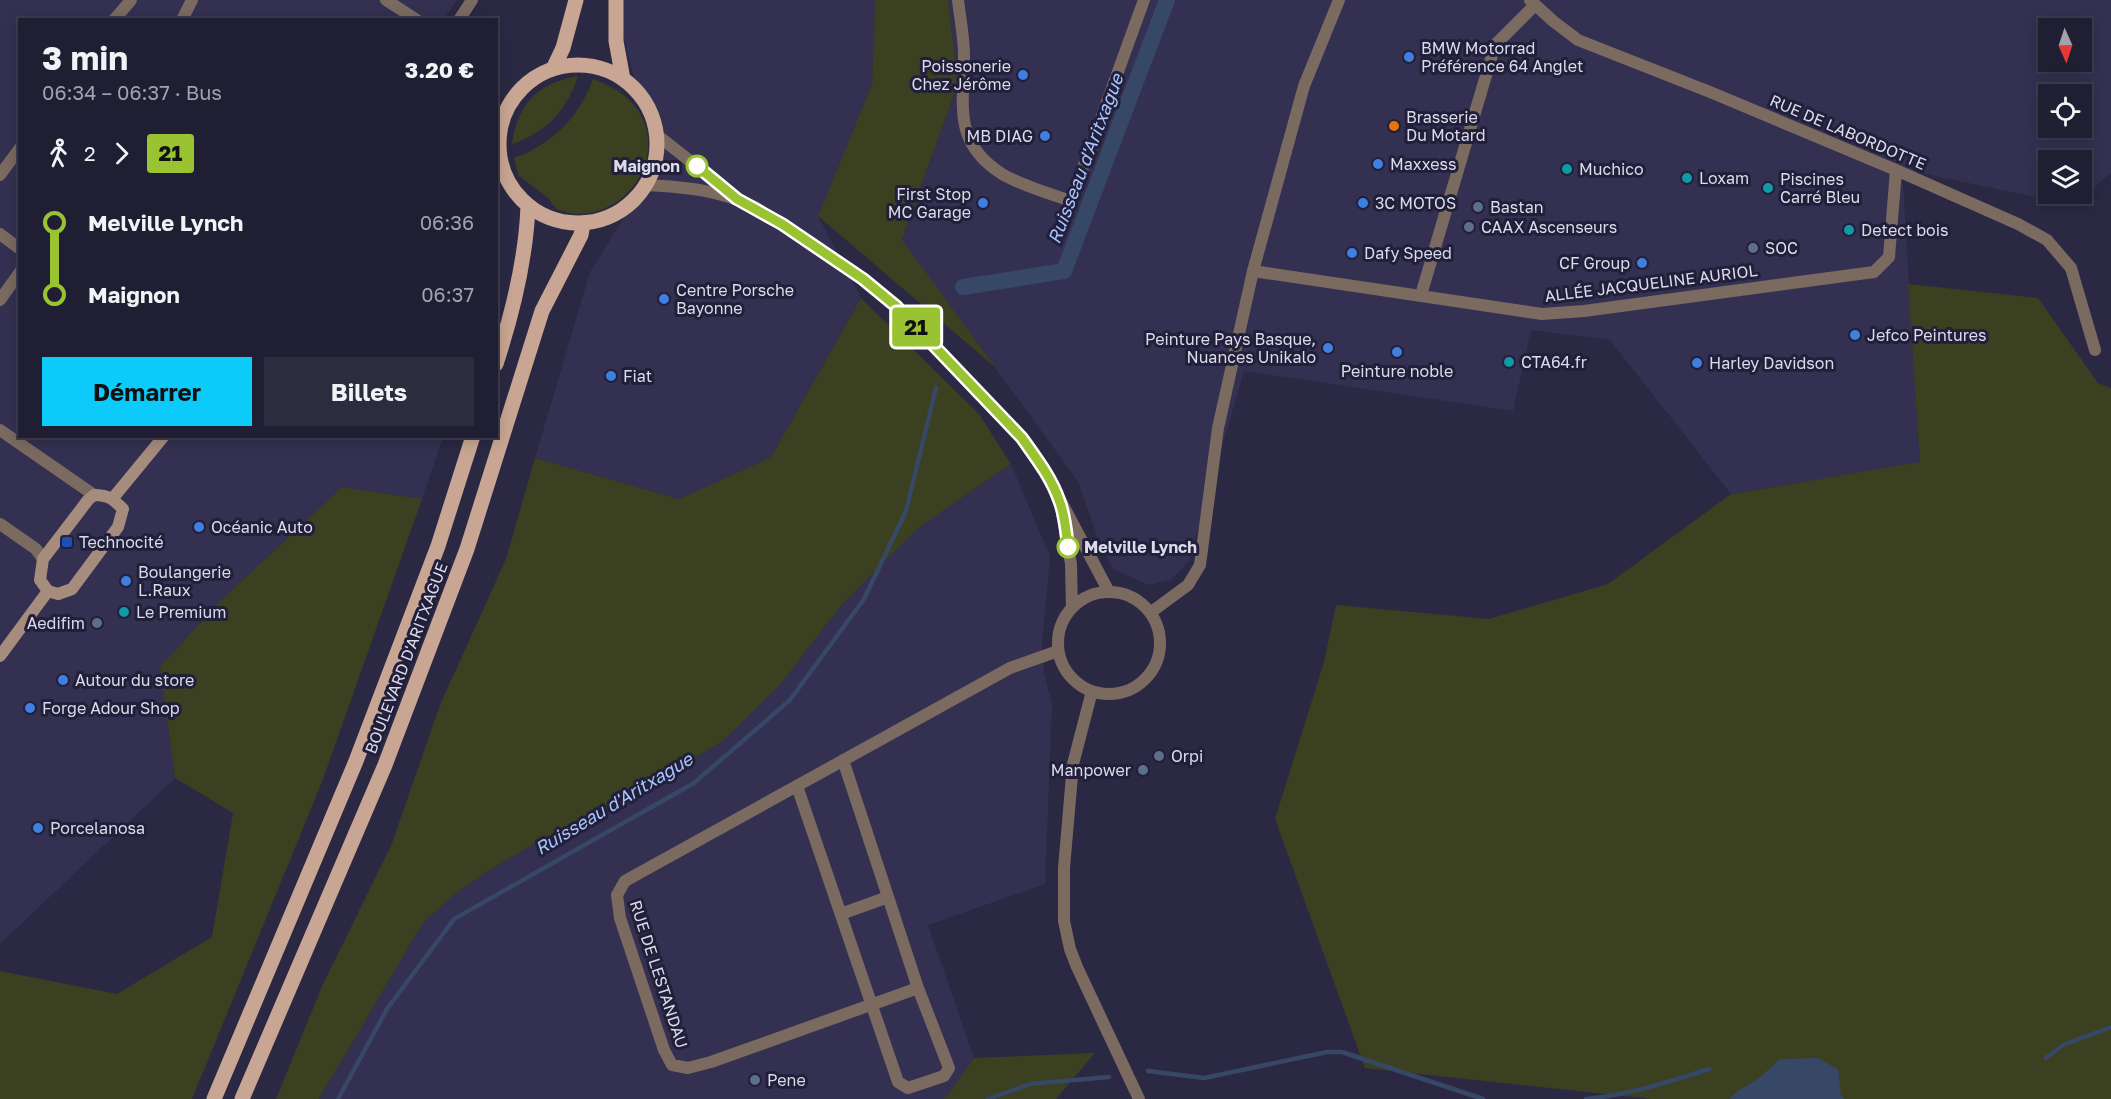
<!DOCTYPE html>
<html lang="fr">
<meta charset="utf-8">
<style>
:root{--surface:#201e32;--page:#2d2b3e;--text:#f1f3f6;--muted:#a2a2ac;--line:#3d3c4d;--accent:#0ccafa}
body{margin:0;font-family:"Golos Text",sans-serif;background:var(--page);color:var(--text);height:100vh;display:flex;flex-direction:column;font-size:22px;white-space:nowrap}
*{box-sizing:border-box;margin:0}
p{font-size:20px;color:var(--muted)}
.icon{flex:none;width:33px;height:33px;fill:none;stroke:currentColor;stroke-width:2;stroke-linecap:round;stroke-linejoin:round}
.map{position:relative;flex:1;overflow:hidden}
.side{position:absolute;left:18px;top:18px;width:480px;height:420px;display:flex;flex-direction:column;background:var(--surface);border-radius:0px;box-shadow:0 3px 15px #0003,0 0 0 2px var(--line)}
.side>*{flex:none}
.badge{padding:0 12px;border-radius:4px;font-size:21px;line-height:39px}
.needle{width:39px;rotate:177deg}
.tools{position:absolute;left:2038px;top:18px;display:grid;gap:12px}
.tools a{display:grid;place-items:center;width:54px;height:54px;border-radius:0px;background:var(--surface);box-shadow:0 3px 15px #0003,0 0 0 2px var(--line);font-size:30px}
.map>.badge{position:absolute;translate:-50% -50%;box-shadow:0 0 0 3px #fff}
.legs{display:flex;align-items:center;gap:9px;height:66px;padding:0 24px;font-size:20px}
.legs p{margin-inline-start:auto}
.overview{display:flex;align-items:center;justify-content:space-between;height:102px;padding:0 24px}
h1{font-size:33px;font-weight:700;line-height:45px}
.button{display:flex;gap:12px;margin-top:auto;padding:12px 24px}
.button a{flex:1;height:69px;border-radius:0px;background:var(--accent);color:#111;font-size:24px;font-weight:700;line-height:69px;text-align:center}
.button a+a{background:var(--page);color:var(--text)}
ul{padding:0 24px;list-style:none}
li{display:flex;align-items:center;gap:21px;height:72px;font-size:22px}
li i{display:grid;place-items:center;width:9px;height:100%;margin:0 8px;background:currentColor}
li i::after{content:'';width:15px;height:15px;margin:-8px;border:4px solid;border-radius:50%;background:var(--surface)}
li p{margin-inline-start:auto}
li:first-child i{background:linear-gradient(#0000 50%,currentColor 0)}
li:last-child i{background:linear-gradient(currentColor 50%,#0000 0)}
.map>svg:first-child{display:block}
</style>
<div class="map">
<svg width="2111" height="1099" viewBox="0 0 2111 1099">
<rect width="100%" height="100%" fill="#2b2843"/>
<path fill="#343051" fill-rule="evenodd" d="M 0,0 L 457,0 L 443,20 L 20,20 L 20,436 L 443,437 L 422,499 L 342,487 L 218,603 L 160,667 L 175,778 L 0,944 Z
M 609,0 L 875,0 L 872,84 L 818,216 L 861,298 L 771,457 L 679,499 L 535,458 L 590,272 L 657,165 L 617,12 Z
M 948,0 L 2111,0 L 2111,173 L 2073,205 L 1902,169 L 1920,462 L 1731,494 L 1610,340 L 1531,330 L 1513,411 L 1244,371 L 1189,561 L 1171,580 L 1149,585 L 1113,569 L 1096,533 L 1078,481 L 902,241 L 958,83 ZM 2049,28 L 2082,28 L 2082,62 L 2049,62 ZM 2049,94 L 2082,94 L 2082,128 L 2049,128 ZM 2049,160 L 2082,160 L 2082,194 L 2049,194 Z
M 1011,464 L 1050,556 L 1042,645 L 1044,673 L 1052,704 L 1045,884 L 928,925 L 974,1058 L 947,1096 L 942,1099 L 319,1099 L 423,923 L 455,894 L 485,873 L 542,839 L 600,816 L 660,777 L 722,742 L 780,685 L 841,606 L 918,528 Z"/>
<path fill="#3a4020" d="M 875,0 L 948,0 L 958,83 L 902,240 L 996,368 L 818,216 L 872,84 Z
M 578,76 C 567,110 547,132 512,144 C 518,103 538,83 578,76 Z
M 593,79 C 606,84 618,89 628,99 C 673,141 637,213 578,214 C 571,214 563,211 556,209 L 548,198 L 518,175 L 514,158 C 553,144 579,117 593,79 Z
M 1908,284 L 2038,298 L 2098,383 L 2111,388 L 2111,1099 L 1652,1099 L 1365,1068 L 1275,819 L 1324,662 L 1336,605 L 1489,619 L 1608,584 L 1731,494 L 1920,462 Z
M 861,298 L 979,414 L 1011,464 L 918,528 L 841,606 L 780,685 L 722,742 L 660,777 L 600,816 L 542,839 L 485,873 L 455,894 L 423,923 L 319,1099 L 276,1099 L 323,984 L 391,846 L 440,705 L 506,559 L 535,458 L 679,499 L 771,457 Z
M 342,487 L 422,499 L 322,782 L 192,1099 L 0,1099 L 0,971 L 117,994 L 212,937 L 233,813 L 175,778 L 160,667 L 218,603 Z
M 1095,1053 L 1056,1099 L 942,1099 L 947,1096 L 974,1058 Z"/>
<path fill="#374766" d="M 1818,1058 L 1838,1069 L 1841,1096 L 1845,1099 L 1729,1099 L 1738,1091 L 1758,1079 L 1780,1059 Z"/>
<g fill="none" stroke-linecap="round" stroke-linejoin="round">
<path stroke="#374766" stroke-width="4.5" d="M 2046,1058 L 2063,1045 L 2111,1027
M 1148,1071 L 1204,1078 L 1327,1052 L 1342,1052 L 1483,1099
M 338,1099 L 387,1009 L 454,919 L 694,783 L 790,700 L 864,599 L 906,511 L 936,388
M 988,1099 L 1030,1084 L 1109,1077
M 1586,1099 C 1628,1095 1669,1082 1709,1069"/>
<path stroke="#374766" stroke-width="16" d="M 963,287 L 1064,271 L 1167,0"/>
<path stroke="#7a6a60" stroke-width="12" d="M 386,0 L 417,20
M 958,0 C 960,18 964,37 964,55 C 964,106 952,142 1002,174 C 1020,185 1051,194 1071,201 L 1144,0
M 1530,0 L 1553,21 L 1578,40 L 1710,92 L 1896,170 L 2018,224 L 2047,240 L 2071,268 L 2095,350
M 114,20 L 131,0
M 182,20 L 192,0
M 459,20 L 472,0
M 0,175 L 20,148
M 0,234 L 20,249
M 1253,271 L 1542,314 L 1584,311 L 1874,272 L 1889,257 L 1896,170
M 1421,295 L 1495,45 L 1535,5
M 0,300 L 20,272
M 0,430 L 94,495
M 0,524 L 36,549 L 43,559
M 797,786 L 898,1082 L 908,1088 L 944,1076 L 949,1068 L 918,988 L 843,760
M 841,914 L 888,897
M 918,988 L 711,1062 L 688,1068 L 672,1065 L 664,1050 L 620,918 L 617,895 L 625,881 L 1010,668 L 1058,651"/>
<path stroke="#7a6a60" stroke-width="12" d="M 657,135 L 732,194
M 646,185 C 686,187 718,190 755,207 L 863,279 L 897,307 L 1022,438 L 1044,469 L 1109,592
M 1062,514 L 1071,564 L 1072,608
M1058 643a51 51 0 1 1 102 0a51 51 0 1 1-102 0Z
M 1150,613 L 1188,585 L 1200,565 L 1218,428 L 1253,271 L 1304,86 L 1339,0
M 1092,691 L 1073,764 L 1064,868 L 1064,921 L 1070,949 L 1077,967 L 1139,1099"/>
<path stroke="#a68c7d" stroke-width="12" d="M 496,127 L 501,123
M 496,169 L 504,172
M 94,495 C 109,495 113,499 123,509 L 118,527 L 72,589 L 58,594 L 48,591 L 40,580 L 43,559 L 88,500 Z
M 113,498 L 164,436
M 0,656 L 48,591"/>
<path stroke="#c8a693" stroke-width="15" d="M 616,0 L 616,41 L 623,79
M499 144a79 79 0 1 1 158 0a79 79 0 1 1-158 0Z
M 553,69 L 563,48 L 576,0
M 496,364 C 513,312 526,260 528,206
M 214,1099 L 356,761 L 438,546 L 473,436
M 242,1099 L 385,765 L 467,549 L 542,311 L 581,235 L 583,224"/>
</g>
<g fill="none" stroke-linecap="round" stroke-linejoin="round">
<g stroke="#fff" stroke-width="14">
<path id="line-1" d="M 697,166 L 737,199 L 782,224 L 863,279 L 897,307 L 1022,438 C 1036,458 1051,477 1059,500 C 1065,514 1066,531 1068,547"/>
</g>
<use href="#line-1" stroke="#9ac331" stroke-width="9"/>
</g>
<g fill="#3f7fe0" stroke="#211f39" stroke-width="2">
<circle cx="1409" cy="57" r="6"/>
<circle cx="1023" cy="75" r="6"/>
<circle cx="1045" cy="136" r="6"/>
<circle cx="1378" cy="164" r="6"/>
<circle cx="983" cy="203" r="6"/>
<circle cx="1363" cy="203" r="6"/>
<circle cx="1352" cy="253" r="6"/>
<circle cx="1642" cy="263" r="6"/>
<circle cx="664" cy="299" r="6"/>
<circle cx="1855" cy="335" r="6"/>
<circle cx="1328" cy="348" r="6"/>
<circle cx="1397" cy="352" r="6"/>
<circle cx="1697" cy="363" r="6"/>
<circle cx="611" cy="376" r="6"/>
<circle cx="199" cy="527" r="6"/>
<circle cx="126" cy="581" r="6"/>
<circle cx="63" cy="680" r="6"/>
<circle cx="30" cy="708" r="6"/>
<circle cx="38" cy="828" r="6"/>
</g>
<circle fill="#e8710a" stroke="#211f39" stroke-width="2" cx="1394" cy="126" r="6"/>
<g fill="#fff" stroke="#9ac331" stroke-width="3">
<circle cx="697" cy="166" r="10"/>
<circle cx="1068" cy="547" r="10"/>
</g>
<g fill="#0f9aa8" stroke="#211f39" stroke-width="2">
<circle cx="1567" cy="169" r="6"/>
<circle cx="1687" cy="178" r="6"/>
<circle cx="1768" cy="188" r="6"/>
<circle cx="1849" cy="230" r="6"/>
<circle cx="1509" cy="362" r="6"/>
<circle cx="124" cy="612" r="6"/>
</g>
<g fill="#5c6f8a" stroke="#211f39" stroke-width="2">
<circle cx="1478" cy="207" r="6"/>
<circle cx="1469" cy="227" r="6"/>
<circle cx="1753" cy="248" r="6"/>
<circle cx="97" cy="623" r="6"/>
<circle cx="1159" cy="756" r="6"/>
<circle cx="1143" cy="770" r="6"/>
<circle cx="755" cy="1080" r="6"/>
</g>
<rect fill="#1a4fb4" stroke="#211f39" stroke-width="2" x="61" y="536" width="12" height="12" rx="3"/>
<g text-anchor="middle" stroke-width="6" stroke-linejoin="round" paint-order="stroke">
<g font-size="16" fill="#dbdbec" stroke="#211f39" text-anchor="start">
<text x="1421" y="54">BMW Motorrad<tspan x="1421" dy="18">Préférence 64 Anglet</tspan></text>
<text x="1011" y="72" text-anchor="end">Poissonerie<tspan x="1011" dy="18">Chez Jérôme</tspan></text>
<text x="1406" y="123">Brasserie<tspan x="1406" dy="18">Du Motard</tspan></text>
<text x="1033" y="142" text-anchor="end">MB DIAG</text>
<text x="1390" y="170">Maxxess</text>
<text x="1579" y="175">Muchico</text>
<text x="1699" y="184">Loxam</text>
<text x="1780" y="185">Piscines<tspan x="1780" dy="18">Carré Bleu</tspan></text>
<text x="971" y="200" text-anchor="end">First Stop<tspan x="971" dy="18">MC Garage</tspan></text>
<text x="1375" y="209">3C MOTOS</text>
<text x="1490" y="213">Bastan</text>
<text x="1481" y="233">CAAX Ascenseurs</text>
<text x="1861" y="236">Detect bois</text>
<text x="1765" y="254">SOC</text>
<text x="1364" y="259">Dafy Speed</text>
<text x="1630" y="269" text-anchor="end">CF Group</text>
<text x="676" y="296">Centre Porsche<tspan x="676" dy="18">Bayonne</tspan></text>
<text x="1867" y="341">Jefco Peintures</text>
<text x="1316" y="345" text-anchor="end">Peinture Pays Basque,<tspan x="1316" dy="18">Nuances Unikalo</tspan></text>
<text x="1521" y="368">CTA64.fr</text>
<text x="1709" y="369">Harley Davidson</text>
<text x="1397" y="377" text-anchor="middle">Peinture noble</text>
<text x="623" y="382">Fiat</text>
<text x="211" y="533">Océanic Auto</text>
<text x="79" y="548">Technocité</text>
<text x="138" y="578">Boulangerie<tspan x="138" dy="18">L.Raux</tspan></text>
<text x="136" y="618">Le Premium</text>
<text x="85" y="629" text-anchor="end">Aedifim</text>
<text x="75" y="686">Autour du store</text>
<text x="42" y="714">Forge Adour Shop</text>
<text x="1171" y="762">Orpi</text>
<text x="1131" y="776" text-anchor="end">Manpower</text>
<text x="50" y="834">Porcelanosa</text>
<text x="767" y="1086">Pene</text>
</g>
<g font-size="16" fill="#dbdbec" stroke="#211f39">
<text transform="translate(1848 132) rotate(23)" y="6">RUE DE LABORDOTTE</text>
<text transform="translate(1651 283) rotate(-7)" y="6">ALLÉE JACQUELINE AURIOL</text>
<text transform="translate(406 658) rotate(-69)" y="6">BOULEVARD D'ARITXAGUE</text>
<text transform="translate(659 974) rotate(72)" y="6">RUE DE LESTANDAU</text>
</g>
<g font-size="16" font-weight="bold" fill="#dbdbec" stroke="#211f39" text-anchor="end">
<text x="680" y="172">Maignon</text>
<text x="1084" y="553" text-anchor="start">Melville Lynch</text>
</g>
<g font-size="18" font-style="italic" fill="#a8c5ff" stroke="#211f39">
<text transform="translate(1086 159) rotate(-69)" y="6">Ruisseau d'Aritxague</text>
<text transform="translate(614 804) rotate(-31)" y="6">Ruisseau d'Aritxague</text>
</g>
</g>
</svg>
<div class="tools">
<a><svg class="needle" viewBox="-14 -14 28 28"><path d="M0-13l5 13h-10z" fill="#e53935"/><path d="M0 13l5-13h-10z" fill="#a2a2ac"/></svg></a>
<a><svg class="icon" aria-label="locate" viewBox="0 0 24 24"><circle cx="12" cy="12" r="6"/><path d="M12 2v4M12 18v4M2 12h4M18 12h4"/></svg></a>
<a><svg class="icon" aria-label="layers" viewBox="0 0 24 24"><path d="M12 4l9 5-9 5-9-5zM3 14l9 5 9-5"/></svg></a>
</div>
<b class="badge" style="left:916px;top:327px;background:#9ac331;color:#111">21</b>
<section class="side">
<div class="overview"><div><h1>3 min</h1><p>06:34 – 06:37 · Bus</p></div><b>3.20 €</b></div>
<div class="legs"><svg class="icon" aria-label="walk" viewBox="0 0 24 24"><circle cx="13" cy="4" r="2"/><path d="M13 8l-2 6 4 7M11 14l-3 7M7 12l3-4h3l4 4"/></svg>2<svg class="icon" aria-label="forward" viewBox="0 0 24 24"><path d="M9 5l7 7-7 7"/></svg><b class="badge" style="background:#9ac331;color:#111">21</b></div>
<ul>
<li><i style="color:#9ac331"></i><b>Melville Lynch</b><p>06:36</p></li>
<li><i style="color:#9ac331"></i><b>Maignon</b><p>06:37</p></li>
</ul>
<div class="button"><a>Démarrer</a><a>Billets</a></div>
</section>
</div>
